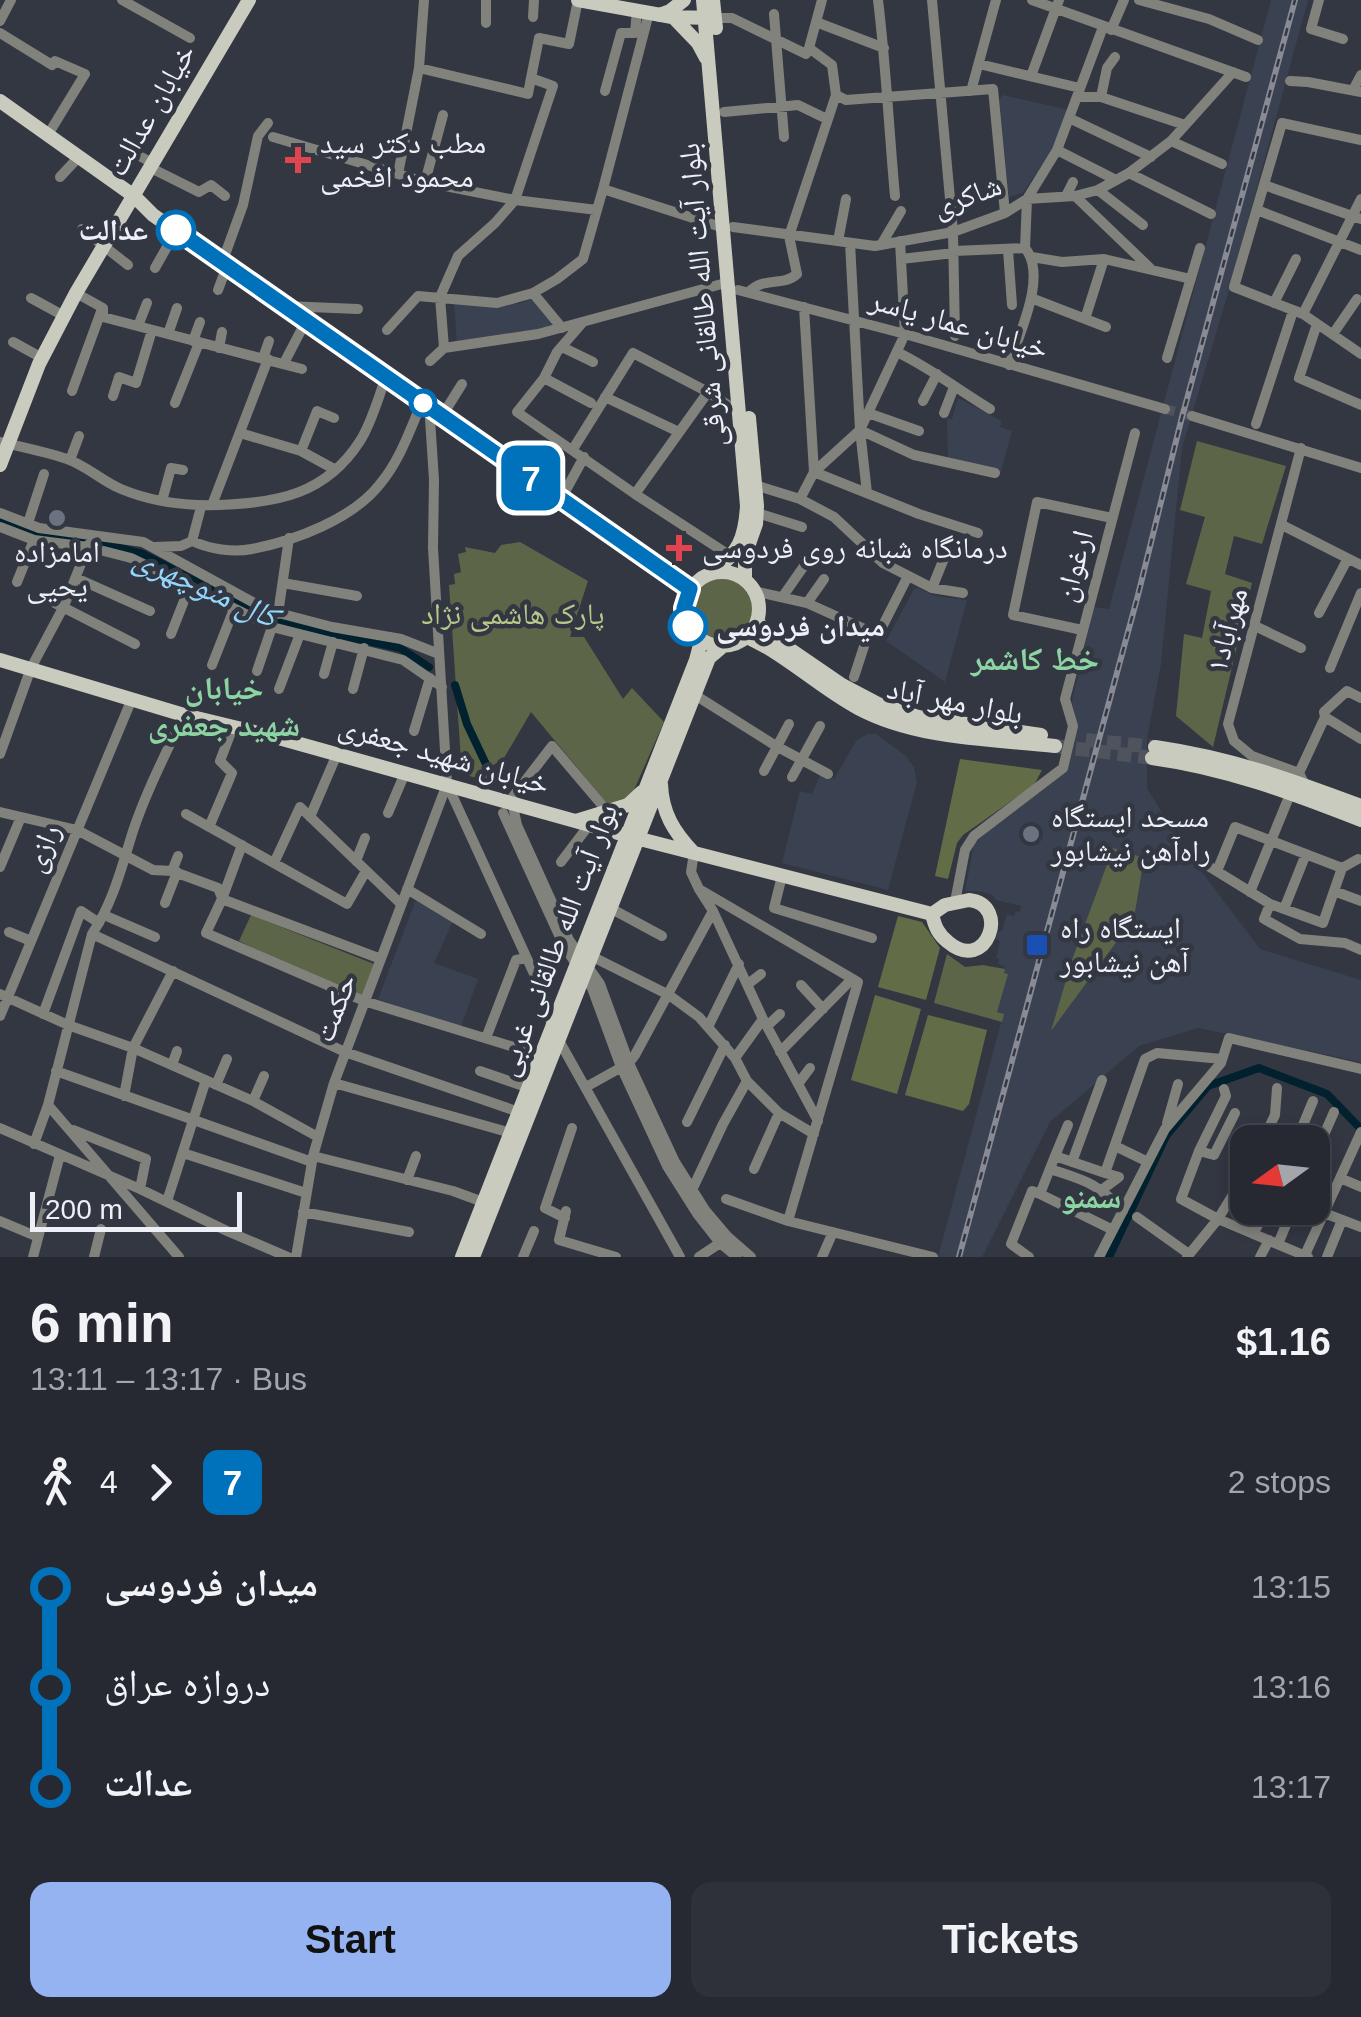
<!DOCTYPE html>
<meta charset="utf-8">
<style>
:root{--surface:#262932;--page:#2e313a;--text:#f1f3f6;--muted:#a4a6ac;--line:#42454d;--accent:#95b2f1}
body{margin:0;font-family:Helvetica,"Noto Naskh Arabic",sans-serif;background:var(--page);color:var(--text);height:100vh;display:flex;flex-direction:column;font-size:38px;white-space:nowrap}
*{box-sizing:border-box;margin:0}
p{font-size:32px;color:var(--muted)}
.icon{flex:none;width:55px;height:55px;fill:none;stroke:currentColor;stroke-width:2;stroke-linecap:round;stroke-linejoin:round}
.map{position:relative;height:1257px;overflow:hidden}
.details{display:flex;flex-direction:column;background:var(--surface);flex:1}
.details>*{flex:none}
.badge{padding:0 20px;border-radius:15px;font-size:35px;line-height:65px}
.needle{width:65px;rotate:255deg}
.tools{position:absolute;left:1230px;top:1125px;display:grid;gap:20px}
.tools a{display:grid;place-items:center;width:100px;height:100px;border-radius:20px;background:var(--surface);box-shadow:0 5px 15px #0003,0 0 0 2px var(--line);font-size:50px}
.scale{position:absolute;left:30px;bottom:25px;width:212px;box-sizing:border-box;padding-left:10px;border:5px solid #edf0f6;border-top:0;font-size:28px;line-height:35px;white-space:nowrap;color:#edf0f6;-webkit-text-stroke:8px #333742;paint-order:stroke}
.map>.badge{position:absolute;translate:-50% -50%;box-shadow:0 0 0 5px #fff}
.legs{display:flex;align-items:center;gap:15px;height:110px;padding:0 30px;font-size:32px}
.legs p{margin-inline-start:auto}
.overview{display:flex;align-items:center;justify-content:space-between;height:170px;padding:0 30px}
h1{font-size:55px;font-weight:700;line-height:75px}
.cta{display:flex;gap:20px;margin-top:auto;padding:20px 30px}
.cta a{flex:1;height:115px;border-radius:20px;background:var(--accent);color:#111;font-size:40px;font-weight:700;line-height:115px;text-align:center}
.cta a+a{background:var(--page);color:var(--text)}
ul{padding:0 30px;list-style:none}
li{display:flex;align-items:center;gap:35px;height:100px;font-size:38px}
li i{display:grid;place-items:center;width:15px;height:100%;margin:0 12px;background:currentColor}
li i::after{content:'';width:25px;height:25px;margin:-12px;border:8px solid;border-radius:50%;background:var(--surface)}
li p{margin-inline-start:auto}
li:first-child i{background:linear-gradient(#0000 50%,currentColor 0)}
li:last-child i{background:linear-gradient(currentColor 50%,#0000 0)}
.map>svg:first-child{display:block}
</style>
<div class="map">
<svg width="1361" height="1257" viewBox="0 0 1361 1257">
<rect width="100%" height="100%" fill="#333742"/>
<path fill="#3a4150" d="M 1271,0 L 1308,0 L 1229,290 L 1182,448 L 1161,664 L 1147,739 L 1147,788 L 1186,851 L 1260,949 L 1361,980 L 1361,1062 L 1198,1028 L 1139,1046 L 1050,1122 L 982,1257 L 938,1257 L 1003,1015 L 997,1012 L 1005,966 L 998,964 L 999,959 L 996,958 L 1000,942 L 996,938 L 997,932 L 1002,931 L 1007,914 L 1014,916 L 1016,911 L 1020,912 L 1021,906 L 996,900 L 992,895 L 979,891 L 965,891 L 974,844 L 986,832 L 1054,780 L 1077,726 L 1072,701 L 1094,607 L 1109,609 Z
M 1003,95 L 1065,109 L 1067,113 L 1055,145 L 1023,193 L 1009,197 L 999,99 Z
M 533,298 L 557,327 L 457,345 L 454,301 L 502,306 L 521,303 Z
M 958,398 L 1002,421 L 1000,427 L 1012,431 L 1001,472 L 948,458 L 947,418 L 952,419 Z
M 919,588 L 934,596 L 967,600 L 945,682 L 886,641 L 914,589 Z
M 867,734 L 876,734 L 906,756 L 914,767 L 917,782 L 888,890 L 782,863 L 800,791 L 812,794 L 821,773 L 834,779 L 856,741 Z
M 419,901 L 453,921 L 434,963 L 478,979 L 461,1027 L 378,999 L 415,902 Z"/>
<path fill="#5d6548" d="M 1197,441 L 1286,466 L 1262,544 L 1234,536 L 1225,574 L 1252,583 L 1213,747 L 1176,716 L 1184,634 L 1202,638 L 1211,591 L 1186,584 L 1205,517 L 1180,510 Z
M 520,542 L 588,581 L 570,637 L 584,637 L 623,699 L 632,688 L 664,722 L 630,799 L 610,807 L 531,712 L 504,758 L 492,766 L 499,784 L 462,774 L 449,585 L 455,584 L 454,574 L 461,572 L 458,554 L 466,552 L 465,547 L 495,553 L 501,545 Z
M691 610a31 31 0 1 1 62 0a31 31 0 1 1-62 0Z
M 1113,848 L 1144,858 L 1134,918 L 1051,1031 L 1072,960 Z
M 251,915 L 374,964 L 361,1000 L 239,941 Z
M 947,954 L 965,967 L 983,965 L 1005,969 L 1004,973 L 1008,974 L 997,1012 L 1004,1014 L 1002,1022 L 934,1003 Z"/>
<path fill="#626d48" d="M 960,759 L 1042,770 L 1034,785 L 963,835 L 957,843 L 948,879 L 935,876 Z
M 898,916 L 922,922 L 940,948 L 926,1000 L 878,987 Z
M 875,995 L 921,1009 L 897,1094 L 851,1080 Z
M 928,1015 L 987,1030 L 969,1104 L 963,1111 L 905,1095 Z"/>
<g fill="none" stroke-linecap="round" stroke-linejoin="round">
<path stroke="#02212f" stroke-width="8" d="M 0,521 L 40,536 L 86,541
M 96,542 L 143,554 L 271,620 L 400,648 L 429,667
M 455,685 L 467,724 L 493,779
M 1109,1257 L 1166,1136 L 1208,1086 L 1259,1068 L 1327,1094 L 1360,1128"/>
<path stroke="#4f535d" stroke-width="10" stroke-dasharray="10 5" stroke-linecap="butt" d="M 1165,409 L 1192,416"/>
<path stroke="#4f535d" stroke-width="14" stroke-dasharray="14 7" stroke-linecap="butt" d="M 1086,740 L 1155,747
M 1055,746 L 1152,758"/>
<path stroke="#81827c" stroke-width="10" d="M 122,0 L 190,38
M 878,0 C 886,65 889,131 895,196
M 932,0 L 953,232 L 955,336
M 1032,0 L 1246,77
M 1139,0 L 1209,19 L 1258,40
M 1319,0 L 1311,29 L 1343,39
M 774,14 L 784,137
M 533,17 L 534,0
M 715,18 L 732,18 L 806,54 L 809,48
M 0,21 L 11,0
M 816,22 L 884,48
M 486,23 L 486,0
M 1111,30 L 1124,0
M 0,33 L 52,65 L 55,61 L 85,74 L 49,133
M 809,48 L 832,65 L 836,95 L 846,100 L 993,89 L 1005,213
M 809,48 L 822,0
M 979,64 L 1080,88
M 419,68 L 528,94 L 531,78
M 1031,76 L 1059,0
M 1290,81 L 1308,82 L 1361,92
M 1353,90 L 1361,75
M 605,91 L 621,33 L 635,33 L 637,10
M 971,91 L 996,0
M 1077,97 L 1101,97 L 1185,125
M 1101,97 L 1107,68 L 1115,57
M 724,112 L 798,105 L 827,119
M 1069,118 L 1151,157
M 273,137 L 425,182 L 515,200 L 597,210
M 1361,140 L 1282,123 L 1234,287 L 1303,314 L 1361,354
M 1171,141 L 1222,164
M 1057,150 L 1116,180
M 136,154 L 152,163
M 149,167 L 199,192 L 211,185 L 225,196
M 1129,173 L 1211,214
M 398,174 L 419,68 L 424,0
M 60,177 L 74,162
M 425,182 L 443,115
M 1264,185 L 1361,219
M 603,189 L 724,228
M 1098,190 L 1143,225
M 1066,196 L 1073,182
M 1075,196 L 1150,268
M 1257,210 L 1361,250
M 733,227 L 875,246 L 953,232 L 1005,213 L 1027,199 L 1075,196 L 1098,190 L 1129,173 L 1171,141 L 1233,72
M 82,229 L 128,265
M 838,241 L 846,199
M 850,243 L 860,430 L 867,493
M 881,245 L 901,211
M 1008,250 L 1012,305
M 954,251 L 1025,248
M 1032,257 L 1062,262 L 1104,259 L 1191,279
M 901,259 L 954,253
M 222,263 L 243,205 L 258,136 L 268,123
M 155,268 L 176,231
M 218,290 L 227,266
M 738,290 L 905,334 L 1165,409
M 749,292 C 764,276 783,287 797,274 L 789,236 L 836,95
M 76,293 L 103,308 L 103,317 L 302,369
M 533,293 L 562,328
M 31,298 L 64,316
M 1031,298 L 1106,327
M 1274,303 L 1296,259
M 285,306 L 358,309
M 804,307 L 814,472 L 919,514 L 978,533
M 1303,314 L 1361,199
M 1085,319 L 1104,259
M 583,322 L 557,352 L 544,378 L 517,412 L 635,494 L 732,557
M 1317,324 L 1299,378 L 1361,405
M 138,326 L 147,303
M 387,330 L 418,296 L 497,303 L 533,293 L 557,279 L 583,259 L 603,189 L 649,13
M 168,334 L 177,308
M 1333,334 L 1357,299
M 193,341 L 200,322
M 13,342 L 42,358
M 562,347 L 593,362
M 219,348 L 222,332
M 444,348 L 440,297 L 458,256 L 495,223 L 515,200 L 553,86 L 531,78 L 539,38 L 569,44 L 578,0
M 897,352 C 930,368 959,390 990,409
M 263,358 L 269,341
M 1167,358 L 1200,248
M 430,361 L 444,348 L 538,334 L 729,282
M 284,363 L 306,321
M 1009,365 C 1019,334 1048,276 1025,248 L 1027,199 L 1057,150 L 1103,27
M 544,378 L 591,403
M 72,391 L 102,309
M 113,396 L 119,377 L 136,383 L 152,330
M 605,397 L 679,432
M 923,401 L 937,374
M 175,403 L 199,343
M 432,409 L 430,419 L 434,480 L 433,548 L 447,784 L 546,1000 L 552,1028 L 680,1257
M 868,413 L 919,431
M 944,413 L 954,387
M 442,416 L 462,384
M 1192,416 L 1361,468
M 1256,424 L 1293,311
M 860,430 L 914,455 L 995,473
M 240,433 L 301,451 L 334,469
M 0,442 C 22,447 46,452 67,459 C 87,466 102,481 121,489 C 152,502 187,506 219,505 C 278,503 326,494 360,441 C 372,422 378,398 386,377
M 1301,448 L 1228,724 L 1234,741 L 1252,756 L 1299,773 L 1305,785
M 573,449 L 633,353 L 708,392 L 740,413
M 301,451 L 317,411 L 334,418
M 70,460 L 79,436
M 755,485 L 800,499 L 834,517 L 883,563 L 932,588 L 963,593
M 635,494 L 708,392
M 561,499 L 584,457
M 800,499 L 814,472 L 860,430 L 905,334 L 900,241
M 162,501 L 171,468 L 183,470
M 212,505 L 268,359
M 0,513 L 39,528 L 143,542 L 267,610 L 332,627 L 401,639 L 439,654
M 757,513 L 802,527
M 28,523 L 44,474
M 1282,525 L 1361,565
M 0,527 L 34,540 L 88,547 L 131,558 L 272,627 L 403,660 L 442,687
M 192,541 L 201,507
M 154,547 L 181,546 L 192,541 C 210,549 233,553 252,549 C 294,541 353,519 380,484 C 400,460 410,430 422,402
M 76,578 L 150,611
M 17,582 L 34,540
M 283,583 L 357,596
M 932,588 L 945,556
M 754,591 L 807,603 L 869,631 L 880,631 L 908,576
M 783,596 L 804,566
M 45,598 L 135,644
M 807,603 L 824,579
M 1319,613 L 1347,560
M 278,614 L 289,538
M 1255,626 L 1301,648
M 1082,630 L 1013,615 L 1037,502 L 1112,518
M 171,634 L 189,588
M 212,665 L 234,609
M 1330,668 L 1361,593
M 257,671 L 272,627
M 324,674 L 333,642
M 854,677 L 869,631
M 279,689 L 300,634
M 353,689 L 364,648
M 695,695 L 776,746 L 828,774
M 1361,698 L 1347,691 L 1324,712 L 1325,717 L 1361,739
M 414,731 L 430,678
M 0,754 L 31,668 L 64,606 L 89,544
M 764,771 L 789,724
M 1299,773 L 1325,717
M 792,777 L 820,726
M 509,802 L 552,746 L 608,812
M 512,802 L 517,825 L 569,940 L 600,984 L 629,1063 L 675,1162 L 705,1210 L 727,1236 L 751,1257
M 0,812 L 77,830 L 153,870 L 172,871 L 218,888 L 222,898
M 388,813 L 405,773
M 503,813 L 564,946 L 592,988 L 621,1067 L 667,1166 L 698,1215 L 720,1243 L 737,1257
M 186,814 L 347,904 L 366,871
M 310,817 L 337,754
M 209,827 L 232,773 L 220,761 L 233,727
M 242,845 L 222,899 L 206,933 L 364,1001 L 543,1056
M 694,853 L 691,872 L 699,889 L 713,911 L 763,1019 L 818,1121
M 356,861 L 365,838
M 561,862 L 589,825
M 274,863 L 300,807 L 401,904
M 1205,864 L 1270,904 L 1323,923 L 1342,868
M 0,867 L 21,817
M 1342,868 L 1358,859
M 172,871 L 178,856
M 1217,871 L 1235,827 L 1342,868
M 782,876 L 774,908 L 872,938
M 407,889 L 481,934
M 699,889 L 858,982 L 788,1221
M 1334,891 L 1361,901
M 1250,892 L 1291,792
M 222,899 L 381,959
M 955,902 L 965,850 L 974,836 L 1063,768 L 1073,726 L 1065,699 L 1135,433
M 165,903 L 177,872
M 1270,904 L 1264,919 L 1300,939 L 1345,943 L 1361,950
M 610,908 L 662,936
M 1284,909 L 1306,854
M 104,915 L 155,937
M 9,932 L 31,941
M 92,934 L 345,1052 L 519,1112
M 591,956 L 669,995 L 699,1017 L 735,1058 L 747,1081 L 779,1113 L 814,1134
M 748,984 L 761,974
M 801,985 L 823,1009
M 0,994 L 68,1025 L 133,1048 L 253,1101 L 318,1137
M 43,1014 L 81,911 L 99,923
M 0,1016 L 131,701
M 767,1026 L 780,1014
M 708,1027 L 739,964
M 486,1038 L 516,960 L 526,958
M 780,1052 L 852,979
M 735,1058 L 763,1019
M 172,1065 L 177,1051
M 56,1071 L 312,1162
M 480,1071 L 529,1088
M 334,1083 L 511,1133
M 798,1084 L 810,1068
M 216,1085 L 227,1059
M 586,1087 L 629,1063 L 635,1055 L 713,911
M 1224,1089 L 1226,1096 L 1199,1151 L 1181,1199 L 1218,1219 L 1308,1257
M 124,1096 L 133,1048 L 173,971
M 253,1101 L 264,1076
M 48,1105 L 179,1257
M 687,1122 L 725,1045
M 1167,1123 L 1178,1084
M 0,1128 L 140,1189 L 227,1231 L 288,1257
M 73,1130 L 146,1159 L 140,1189
M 1262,1142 L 1275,1115 L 1277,1088
M 1296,1142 L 1313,1101
M 34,1144 L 48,1105 L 92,934 C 113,903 122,866 133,831 C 146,792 166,753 184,715
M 1115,1146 L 1148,1162
M 1199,1151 L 1214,1155 L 1235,1113
M 183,1153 L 306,1193
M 313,1156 L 453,1191 L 483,1202
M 1055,1156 L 1068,1125
M 1072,1162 L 1102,1080
M 1312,1162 L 1334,1112
M 754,1169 L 779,1113
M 1050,1169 C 1086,1181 1096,1182 1123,1211
M 1340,1178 L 1361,1187
M 407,1180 L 416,1156
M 1103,1189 L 1119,1177 L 1105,1173
M 692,1190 L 723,1124 L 747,1081
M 1040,1194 L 1055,1156 L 1105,1173 L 1145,1059 L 1157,1053 L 1222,1059
M 1040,1194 L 1113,1230
M 726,1199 L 788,1221 L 933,1257
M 167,1201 L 206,1080
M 566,1211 L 559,1240 L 616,1257
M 303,1212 L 409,1232
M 1324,1213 L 1361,1227
M 1137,1217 L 1189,1254
M 565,1218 L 545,1208 L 572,1128
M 0,1221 L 38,1237
M 1254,1233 L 1266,1208
M 1278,1244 L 1293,1208
M 33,1257 L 60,1155
M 94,1257 L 101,1229
M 296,1257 L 313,1156 L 334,1083 L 447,784
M 523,1257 L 534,1231
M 699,1257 L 720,1243
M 822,1257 L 833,1232
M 1029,1257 L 1011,1244 L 1032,1191 L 1040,1194
M 1099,1257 L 1165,1129 L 1221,1063 L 1229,1038 L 1361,1069
M 1187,1257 L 1218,1219 L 1248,1170
M 1260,1257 L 1269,1240
M 1304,1257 L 1361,1132
M 1327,1257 L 1342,1220"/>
<path stroke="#cacbbf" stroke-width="14" d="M 578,0 L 672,17 L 711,18
M 703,0 L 747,506 C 745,540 738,552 713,573
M 713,0 L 716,28
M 659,15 L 670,11 L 684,0
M 673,17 L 698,43 L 706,58
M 0,101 L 134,196 L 153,215 L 690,589
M 0,465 L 39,364 L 76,293 L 249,0
M685 609a37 37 0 1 1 74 0a37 37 0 1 1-74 0Z
M 745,580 L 745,555 L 756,524 L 757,506 L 749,418
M 757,621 L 769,635 L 842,685 L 878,704 L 918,717 L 1041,735
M 747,637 C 787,655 819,687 858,708 C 916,739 990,739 1055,746
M 0,660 L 184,715 L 275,737 L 636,838 L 932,914
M 1155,747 C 1231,758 1289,779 1361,806
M 1152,758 C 1226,768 1292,793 1361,820
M 661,784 C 662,813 674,832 693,852
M 576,821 L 628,805 L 642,792
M 969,900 C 1011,904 987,975 948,942 C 938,934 935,927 932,914 L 945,905 Z
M 462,1257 L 696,660 L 701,641
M 473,1257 C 553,1058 629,857 709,658 L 722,647"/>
<g stroke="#888b94" stroke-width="6">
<path id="rail" d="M 959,1257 L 1138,595 L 1181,421 L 1295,0"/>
</g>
<use href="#rail" stroke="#333742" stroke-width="2.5" stroke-dasharray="8" stroke-linecap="butt"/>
</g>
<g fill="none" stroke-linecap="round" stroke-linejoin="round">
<g stroke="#fff" stroke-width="22">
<path id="line-1" d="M 176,230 L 690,589 L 684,608 L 688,626"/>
</g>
<use href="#line-1" stroke="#0072bc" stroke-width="15"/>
</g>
<g fill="#e0444e" stroke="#333742" stroke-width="4">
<path d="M293 145h10v10h10v10h-10v10h-10v-10h-10v-10h10z"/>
<path d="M674 533h10v10h10v10h-10v10h-10v-10h-10v-10h10z"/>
</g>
<g fill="#fff" stroke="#0072bc" stroke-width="5">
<circle cx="176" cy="230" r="18"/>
<circle cx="423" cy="403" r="12"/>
<circle cx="688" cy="626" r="18"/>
</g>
<g fill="#6b7280" stroke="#333742" stroke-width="4">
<circle cx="57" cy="518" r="10"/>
<circle cx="1031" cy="834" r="10"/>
</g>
<rect fill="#1a4fb4" stroke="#333742" stroke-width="4" x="1025" y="933" width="24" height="24" rx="5"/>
<g text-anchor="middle" stroke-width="9" stroke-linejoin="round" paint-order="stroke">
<g font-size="30" fill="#edf0f6" stroke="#333742">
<text transform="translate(151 110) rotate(-60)" y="10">خیابان عدالت</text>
<text transform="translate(967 196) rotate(-20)" y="10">شاکری</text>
<text transform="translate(702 295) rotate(-95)" y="10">بلوار آیت الله طالقانی شرقی</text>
<text transform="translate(959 324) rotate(16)" y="10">خیابان عمار یاسر</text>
<text transform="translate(1074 566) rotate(-75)" y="10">ارغوان</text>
<text transform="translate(1227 630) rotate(-75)" y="10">مهرآباد۱</text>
<text transform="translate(955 701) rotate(11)" y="10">بلوار مهر آباد</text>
<text transform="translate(444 755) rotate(16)" y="10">خیابان شهید جعفری</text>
<text transform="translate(42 848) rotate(-67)" y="10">رازی</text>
<text transform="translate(557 940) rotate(-69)" y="10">بوار آیت الله طالقانی غربی</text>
<text transform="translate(335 1008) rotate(-69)" y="10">حکمت</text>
</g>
<g font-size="30" fill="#edf0f6" stroke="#333742" text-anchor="start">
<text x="320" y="153">مطب دکتر سید<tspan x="320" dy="34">محمود افخمی</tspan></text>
<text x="702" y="558">درمانگاه شبانه روی فردوسی</text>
<text x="57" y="562" text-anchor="middle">امامزاده<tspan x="57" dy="34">یحیی</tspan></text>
<text x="1051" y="827">مسحد ایستگاه<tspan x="1051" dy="34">راه‌آهن نیشابور</tspan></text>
<text x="1060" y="938">ایستگاه راه‌<tspan x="1060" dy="34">آهن نیشابور</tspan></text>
</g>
<g font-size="30" font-weight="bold" fill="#edf0f6" stroke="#333742" text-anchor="end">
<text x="148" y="240">عدالت</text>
<text x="716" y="636" text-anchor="start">میدان فردوسی</text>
</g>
<g font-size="30" fill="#b7c98a" stroke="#333742">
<text x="513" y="624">پارک هاشمی نژاد</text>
</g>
<g font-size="32" font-style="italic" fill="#93d7fd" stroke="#333742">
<text transform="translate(206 587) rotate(24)" y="11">کال منوچهری</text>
</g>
<g font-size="32" font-weight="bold" fill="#8dd4a3" stroke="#333742">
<text x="1035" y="670">خط کاشمر</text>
<text x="224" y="699">خیابان<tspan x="224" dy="37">شهید جعفری</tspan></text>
<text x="1091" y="1208">سمنو</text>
</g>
</g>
</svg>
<div class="tools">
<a><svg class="needle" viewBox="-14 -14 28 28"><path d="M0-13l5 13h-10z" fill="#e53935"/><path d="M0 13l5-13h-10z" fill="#a4a6ac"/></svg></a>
</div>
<div class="scale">200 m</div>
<b class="badge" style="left:531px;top:478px;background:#0072bc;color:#fff">7</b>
</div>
<section class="details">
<div class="overview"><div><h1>6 min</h1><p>13:11 – 13:17 · Bus</p></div><b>$1.16</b></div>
<div class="legs"><svg class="icon" aria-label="walk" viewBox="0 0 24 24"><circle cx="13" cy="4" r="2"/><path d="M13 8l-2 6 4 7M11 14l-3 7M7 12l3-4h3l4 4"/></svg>4<svg class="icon" aria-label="forward" viewBox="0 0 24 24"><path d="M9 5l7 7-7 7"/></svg><b class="badge" style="background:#0072bc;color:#fff">7</b><p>2 stops</p></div>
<ul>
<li><i style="color:#0072bc"></i><b>میدان فردوسی</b><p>13:15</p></li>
<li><i style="color:#0072bc"></i><span>دروازه عراق</span><p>13:16</p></li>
<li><i style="color:#0072bc"></i><b>عدالت</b><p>13:17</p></li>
</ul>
<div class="cta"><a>Start</a><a>Tickets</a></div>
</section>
